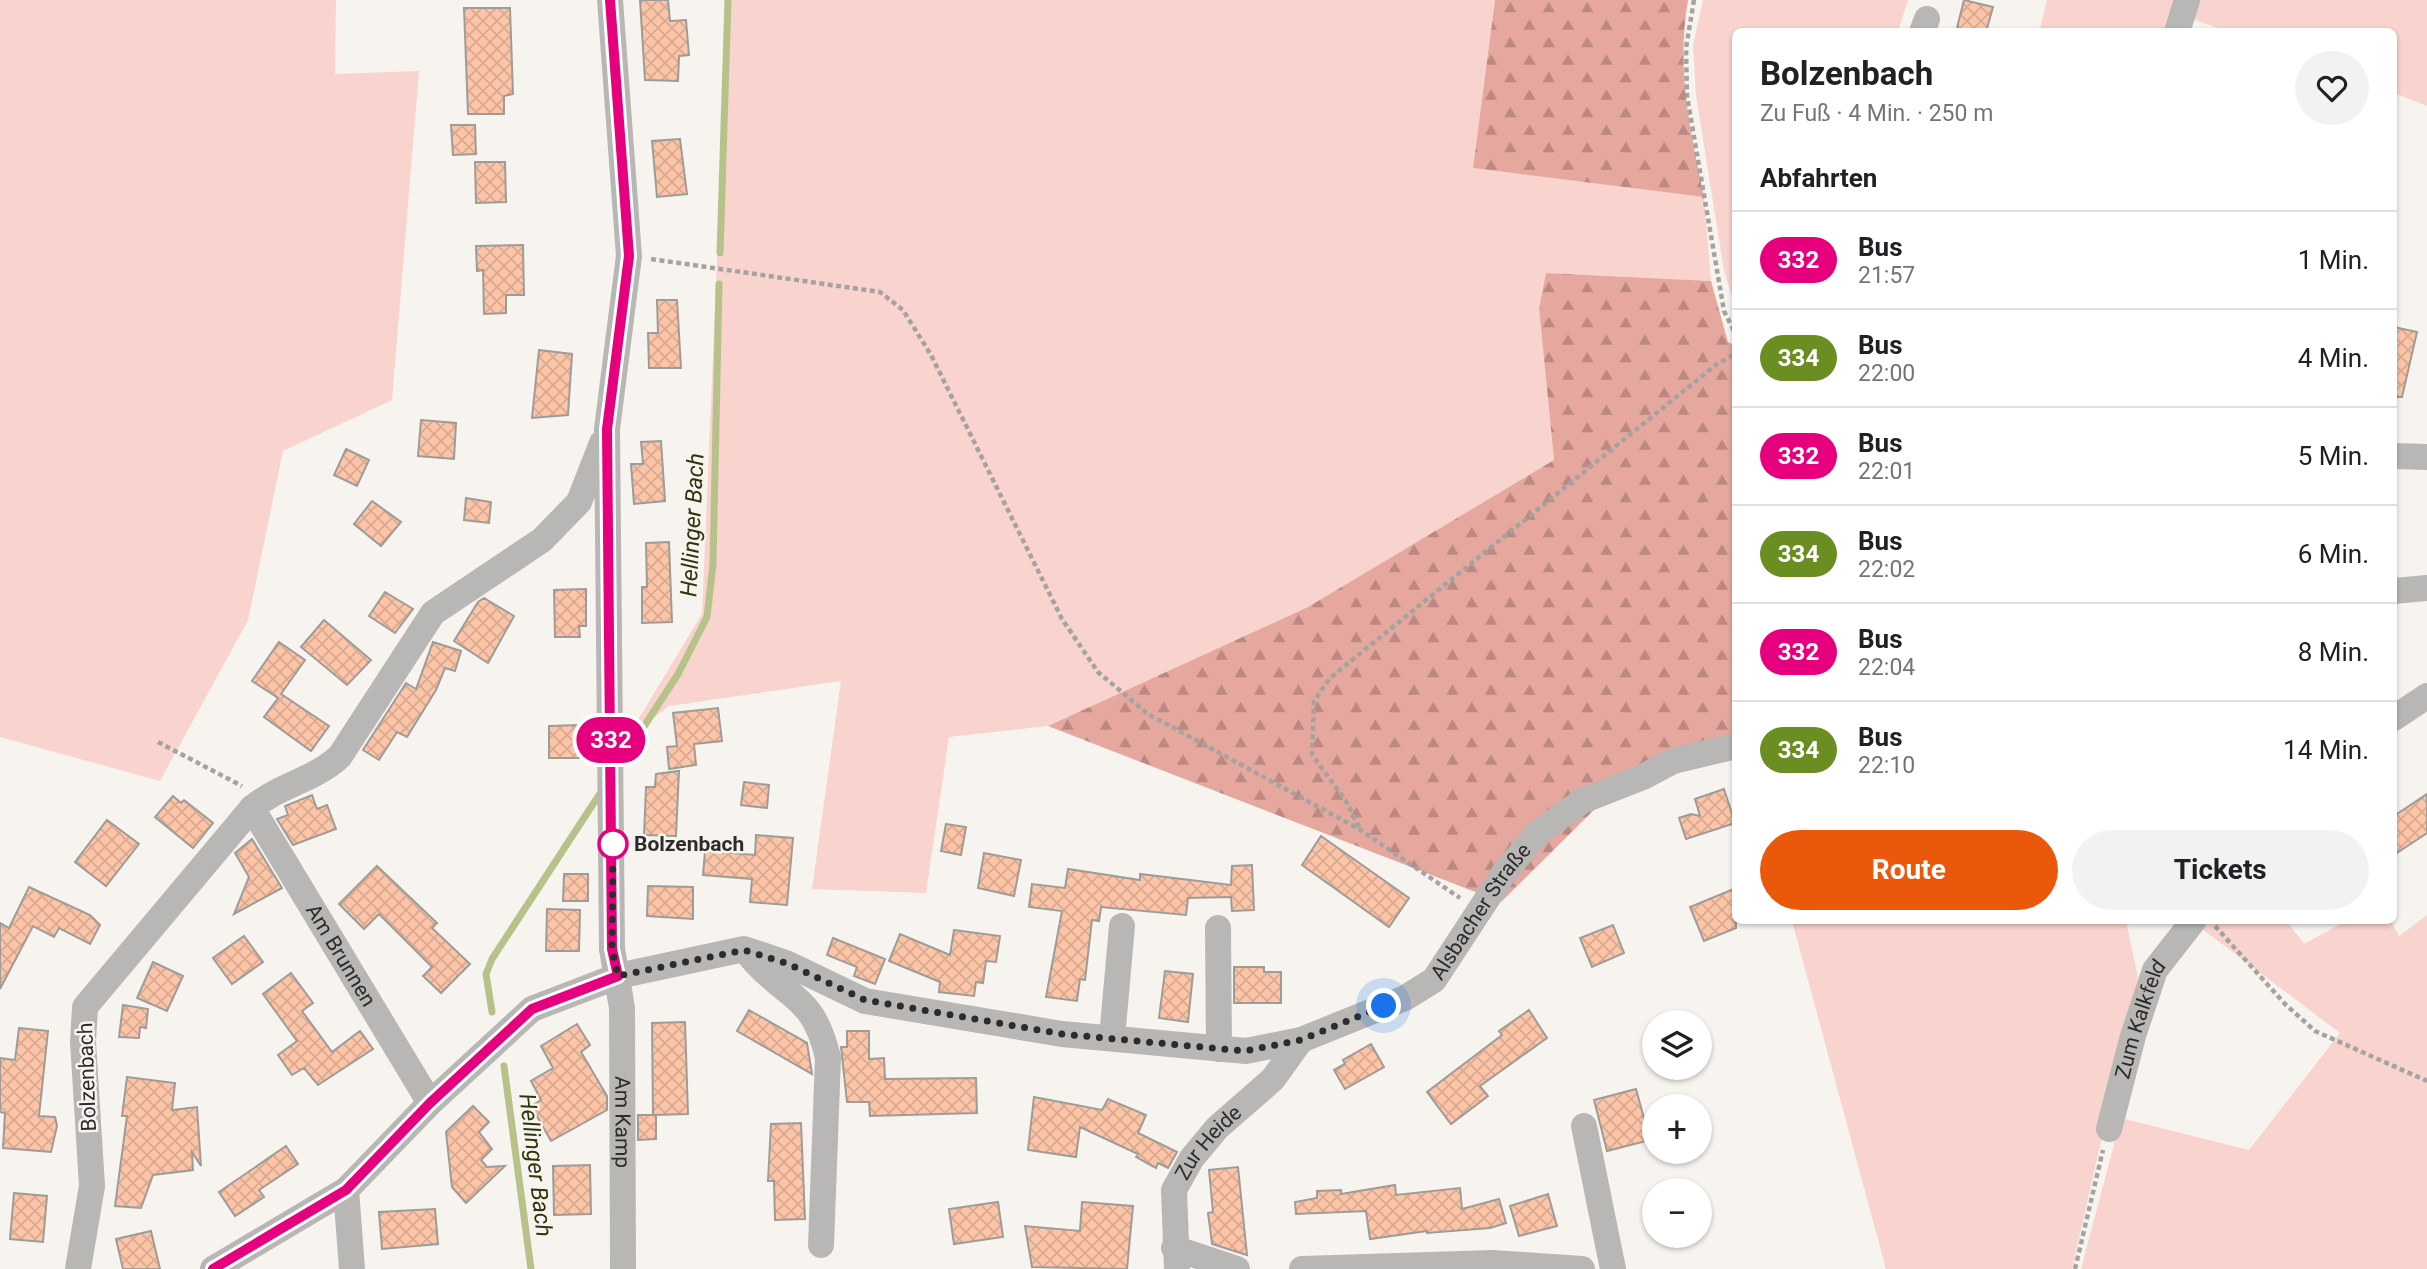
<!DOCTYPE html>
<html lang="de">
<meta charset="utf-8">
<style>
:root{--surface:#fff;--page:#f2f2f2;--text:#202124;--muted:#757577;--line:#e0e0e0;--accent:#ea580c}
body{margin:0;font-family:Roboto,sans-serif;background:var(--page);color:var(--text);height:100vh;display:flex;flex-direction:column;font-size:26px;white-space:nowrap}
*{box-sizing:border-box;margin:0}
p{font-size:23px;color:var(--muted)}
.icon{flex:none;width:38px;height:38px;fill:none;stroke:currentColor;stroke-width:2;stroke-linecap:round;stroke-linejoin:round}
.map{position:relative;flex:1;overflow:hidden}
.sheet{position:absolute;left:1732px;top:28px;width:665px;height:896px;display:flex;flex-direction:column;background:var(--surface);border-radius:10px;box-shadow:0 2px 5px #0004}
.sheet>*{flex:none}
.badge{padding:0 14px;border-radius:23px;font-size:24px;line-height:46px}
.tools{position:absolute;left:1642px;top:1010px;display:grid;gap:14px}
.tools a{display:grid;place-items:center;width:70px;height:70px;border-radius:50%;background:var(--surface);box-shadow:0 2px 5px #0004;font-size:35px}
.you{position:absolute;width:35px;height:35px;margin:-18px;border:5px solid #fff;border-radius:50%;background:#1a73e8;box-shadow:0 0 0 10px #1a73e833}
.map>.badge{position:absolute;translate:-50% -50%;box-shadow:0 0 0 4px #fff}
h2{padding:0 28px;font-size:26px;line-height:63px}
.round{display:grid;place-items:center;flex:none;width:74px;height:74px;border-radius:37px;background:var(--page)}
.summary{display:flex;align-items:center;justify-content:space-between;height:119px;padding:0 28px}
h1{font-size:33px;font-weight:700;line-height:52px}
.primary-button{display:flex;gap:14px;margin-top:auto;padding:14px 28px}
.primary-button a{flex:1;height:80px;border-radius:42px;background:var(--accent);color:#fff;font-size:28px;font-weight:700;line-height:80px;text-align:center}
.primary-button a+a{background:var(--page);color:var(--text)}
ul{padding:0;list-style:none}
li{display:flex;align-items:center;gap:21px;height:98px;padding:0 28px;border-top:2px solid var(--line)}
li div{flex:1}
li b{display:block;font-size:26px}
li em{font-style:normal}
li .badge{min-width:77px;font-weight:700;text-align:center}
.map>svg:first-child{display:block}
</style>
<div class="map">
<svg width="2427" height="1269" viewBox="0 0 2427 1269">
<defs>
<pattern id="forest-firs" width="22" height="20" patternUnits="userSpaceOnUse" patternTransform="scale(1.75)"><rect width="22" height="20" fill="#e6a79f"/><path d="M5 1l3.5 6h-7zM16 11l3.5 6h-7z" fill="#bb8882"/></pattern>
<pattern id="building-cross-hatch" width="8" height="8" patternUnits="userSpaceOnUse" patternTransform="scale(1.75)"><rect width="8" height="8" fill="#fdc5a7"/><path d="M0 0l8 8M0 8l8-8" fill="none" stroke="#d9a990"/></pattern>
</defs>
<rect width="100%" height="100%" fill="#f7f4f0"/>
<path fill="#f9d3ce" d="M 0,0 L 336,0 L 335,74 L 419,71 L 392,400 L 283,451 L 248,620 L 160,781 L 0,737 Z
M 728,0 L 1495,0 L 1473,168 L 1704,197 L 1711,281 L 1546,273 L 1539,308 L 1554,460 L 1308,607 L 1048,726 L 949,737 L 926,893 L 812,889 L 841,681 L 669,706 L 627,738 L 702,614 Z
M 1703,0 L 1908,0 L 1898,31 L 1736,32 L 1736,310 L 1724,271 L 1696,95 L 1693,46 Z
M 2047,0 L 2180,0 L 2171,31 L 2039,32 Z
M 2189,0 L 2427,0 L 2427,106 L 2394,93 L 2394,32 L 2227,31 L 2183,16 Z
M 2427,915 L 2427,1269 L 2081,1269 L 2121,1118 L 2249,1150 L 2340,1033 L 2202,929 L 2209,921 L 2287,921 L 2304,944 L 2346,921 L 2391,921 L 2399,936 Z
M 1792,921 L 2126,921 L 2138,978 L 2072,1269 L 1886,1269 Z"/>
<path fill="url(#forest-firs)" d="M 1495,0 L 1688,0 C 1676,71 1690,128 1704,197 L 1473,168 Z
M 1546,273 L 1711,281 L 1728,342 L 1736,346 L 1736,741 L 1607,797 L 1501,902 L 1048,726 L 1308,607 L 1554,460 L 1539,308 Z"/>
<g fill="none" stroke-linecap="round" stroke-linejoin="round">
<path stroke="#b6c28a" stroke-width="7" d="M 720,253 L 728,0
M 630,748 L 678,674 L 707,617 L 713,564 L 719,284
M 492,1012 L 486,974 L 492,959 L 599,795
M 504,1066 L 531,1269"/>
</g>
<path fill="url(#building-cross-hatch)" stroke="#9f9b99" stroke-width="2" d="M 640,0 L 668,0 L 670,21 L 686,20 L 689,55 L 679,56 L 678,81 L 645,80 Z
M 1964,0 L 1993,7 L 1986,32 L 1956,32 Z
M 464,8 L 510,8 L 513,94 L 504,96 L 504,114 L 468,114 Z
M 451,125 L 475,125 L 476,154 L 453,155 Z
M 680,139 L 687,194 L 657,197 L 652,141 Z
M 475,162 L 505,162 L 506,202 L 476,203 Z
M 523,245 L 524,295 L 506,295 L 506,313 L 484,314 L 483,270 L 477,271 L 476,246 Z
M 657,300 L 677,300 L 681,368 L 649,368 L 648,333 L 658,333 Z
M 2394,327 L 2417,332 L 2402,397 L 2394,397 Z
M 539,350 L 572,354 L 568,415 L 532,418 Z
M 421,420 L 456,423 L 454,459 L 418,456 Z
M 661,441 L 665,501 L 634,504 L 631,464 L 643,464 L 641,442 Z
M 346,449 L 369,460 L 357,486 L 334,475 Z
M 466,498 L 491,502 L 489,523 L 464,520 Z
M 372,501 L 401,522 L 381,546 L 354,524 Z
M 669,542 L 672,622 L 642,623 L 642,587 L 647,587 L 646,543 Z
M 586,589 L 586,626 L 579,626 L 580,637 L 555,637 L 554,590 Z
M 385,592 L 413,609 L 395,633 L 369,616 Z
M 484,598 L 514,616 L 488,663 L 454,641 L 478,602 Z
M 324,620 L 371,660 L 347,685 L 301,647 Z
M 279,642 L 305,660 L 281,694 L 329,726 L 311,751 L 264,717 L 278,698 L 252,681 Z
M 433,642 L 461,651 L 455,671 L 445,668 L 436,690 L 407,737 L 397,732 L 379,760 L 363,750 L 406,683 L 416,689 Z
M 718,708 L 722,741 L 694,744 L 696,765 L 669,769 L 667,747 L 677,746 L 673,713 Z
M 580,725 L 580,758 L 549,758 L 549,726 Z
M 679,771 L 676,836 L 644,835 L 646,787 L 655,787 L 656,774 Z
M 744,782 L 769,785 L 767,808 L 741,805 Z
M 1724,789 L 1735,823 L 1686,839 L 1679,818 L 1691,814 L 1700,816 L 1695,799 Z
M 2427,794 L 2427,833 L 2394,855 L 2394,816 Z
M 312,795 L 317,809 L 327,805 L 336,829 L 293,845 L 277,819 L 288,815 L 285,806 Z
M 173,796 L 181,803 L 184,800 L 213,823 L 193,848 L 155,817 Z
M 107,820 L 139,844 L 106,886 L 75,862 Z
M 946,824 L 966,827 L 961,855 L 941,851 Z
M 756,835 L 793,838 L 787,905 L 750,902 L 752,879 L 703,875 L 705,851 L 755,855 Z
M 1321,836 L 1409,898 L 1389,927 L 1302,865 Z
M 252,839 L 282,888 L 234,914 L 249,877 L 235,853 Z
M 984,853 L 1021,860 L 1014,896 L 978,888 Z
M 1252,865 L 1254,910 L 1232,911 L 1231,897 L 1188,898 L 1186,915 L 1101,907 L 1099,921 L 1092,920 L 1085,980 L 1080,979 L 1077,1001 L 1046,997 L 1062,911 L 1029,907 L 1032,884 L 1065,888 L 1068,869 L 1140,880 L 1140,874 L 1231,885 L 1232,866 Z
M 377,866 L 437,923 L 432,928 L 470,964 L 441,993 L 423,976 L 432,967 L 379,914 L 364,929 L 339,904 Z
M 564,874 L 588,874 L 588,901 L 563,901 Z
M 648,886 L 693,887 L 693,919 L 647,916 Z
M 29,887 L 90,915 L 100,925 L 90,944 L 59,928 L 54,937 L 33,926 L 0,989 L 0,923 L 9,928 Z
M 1736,888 L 1736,928 L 1704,941 L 1690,907 Z
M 547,909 L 580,910 L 579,951 L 546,951 Z
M 1613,925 L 1624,953 L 1592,967 L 1580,938 Z
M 954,930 L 1000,936 L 996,962 L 986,961 L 983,983 L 976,982 L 974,996 L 939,992 L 940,982 L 889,961 L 900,934 L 950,955 Z
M 244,936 L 263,962 L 232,984 L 213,958 Z
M 833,938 L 885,959 L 875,984 L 854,976 L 857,967 L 827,955 Z
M 153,962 L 183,976 L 167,1011 L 137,998 Z
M 1234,967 L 1264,967 L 1264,972 L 1281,972 L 1281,1003 L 1234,1003 Z
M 1165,971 L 1193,974 L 1188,1022 L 1159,1018 Z
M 291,973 L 313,1003 L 302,1011 L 332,1052 L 360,1031 L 373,1049 L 318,1085 L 304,1068 L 292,1075 L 278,1055 L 297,1041 L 263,994 Z
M 123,1005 L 148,1009 L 146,1028 L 140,1027 L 139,1038 L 119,1037 Z
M 749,1010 L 807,1043 L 812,1074 L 737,1031 Z
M 1529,1010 L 1547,1038 L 1480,1086 L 1488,1096 L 1451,1124 L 1427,1092 L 1502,1035 L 1499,1031 Z
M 685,1022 L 688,1114 L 653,1115 L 652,1023 Z
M 577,1024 L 590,1045 L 581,1052 L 607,1096 L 607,1110 L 551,1141 L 531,1106 L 541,1100 L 531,1081 L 553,1068 L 541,1046 Z
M 19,1028 L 48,1031 L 39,1116 L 55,1117 L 57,1126 L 51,1152 L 3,1148 L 5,1113 L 0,1112 L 0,1058 L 15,1060 Z
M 847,1031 L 869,1031 L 869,1059 L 884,1058 L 885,1079 L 976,1078 L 977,1113 L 870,1116 L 869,1102 L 847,1102 L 841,1047 L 847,1047 Z
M 1371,1044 L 1384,1067 L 1345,1089 L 1334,1070 L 1345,1064 L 1343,1060 Z
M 127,1077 L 175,1083 L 172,1110 L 197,1107 L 201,1166 L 192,1152 L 193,1170 L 153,1175 L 141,1208 L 115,1206 L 127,1116 L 122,1116 Z
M 1636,1089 L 1650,1140 L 1607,1151 L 1594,1100 Z
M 1034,1097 L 1102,1110 L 1108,1099 L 1146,1115 L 1138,1133 L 1177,1152 L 1168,1168 L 1158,1163 L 1156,1168 L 1136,1157 L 1138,1154 L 1080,1127 L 1076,1157 L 1028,1150 Z
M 473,1106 L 489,1122 L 479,1132 L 492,1149 L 481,1160 L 487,1167 L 505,1166 L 466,1203 L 452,1187 L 446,1132 Z
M 638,1115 L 656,1115 L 656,1139 L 638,1140 Z
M 801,1123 L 805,1219 L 775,1220 L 774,1181 L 768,1181 L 771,1124 Z
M 286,1146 L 298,1164 L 259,1190 L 264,1197 L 235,1216 L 219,1192 Z
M 590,1165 L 591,1214 L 554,1215 L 553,1166 Z
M 1238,1167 L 1247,1255 L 1212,1244 L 1211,1235 L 1208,1213 L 1213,1212 L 1209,1170 Z
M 1395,1185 L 1396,1195 L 1460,1188 L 1462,1209 L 1499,1199 L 1506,1223 L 1490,1228 L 1427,1233 L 1427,1231 L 1370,1239 L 1366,1211 L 1296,1214 L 1295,1202 L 1317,1198 L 1317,1191 L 1341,1190 L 1341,1194 Z
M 14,1193 L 47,1196 L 43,1242 L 10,1239 Z
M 1548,1194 L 1557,1226 L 1519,1236 L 1510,1206 Z
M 998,1202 L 1003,1237 L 954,1244 L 949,1209 Z
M 1082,1202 L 1133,1206 L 1127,1269 L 1032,1267 L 1025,1226 L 1080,1231 Z
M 435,1209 L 438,1244 L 382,1249 L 379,1212 Z
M 151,1231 L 160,1269 L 123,1269 L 116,1239 Z"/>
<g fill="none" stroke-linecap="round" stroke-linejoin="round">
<path stroke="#a5a3a0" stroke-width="4.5" stroke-dasharray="5 3.5" stroke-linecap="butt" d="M 1694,0 L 1686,48 L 1687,96 L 1724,311 L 1736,335
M 651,259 L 880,292 L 903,310 L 931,355 L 1062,619 L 1098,672 L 1148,714 L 1359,829 L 1460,898
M 158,742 L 242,786
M 1359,827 L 1346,801 L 1312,755 L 1314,701 L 1330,678 L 1717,364 L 1736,353
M 2215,926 L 2285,1004 L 2315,1031 L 2427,1081
M 2075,1269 L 2103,1150"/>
<g stroke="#b8b7b6" stroke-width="26">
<path id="s1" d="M 610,0 L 629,256 L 607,429 L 612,949 L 622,1008 L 623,1269"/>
<path d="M 1922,32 L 1927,19"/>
<path d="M 2177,32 L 2187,0"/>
<path d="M 2394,456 L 2427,457"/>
<path d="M 2394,591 L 2427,588"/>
<path d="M 2394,718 L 2427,696"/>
<path id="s2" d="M 252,808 L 430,1103"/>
<path d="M 1218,928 L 1219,1049"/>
<path d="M 750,956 C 786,1000 813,992 828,1058 L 821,1245"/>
<path d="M 1112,1038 L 1122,926"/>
<path d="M 1584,1126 L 1613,1269"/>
<path id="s3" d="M 2109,1129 L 2133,1036 L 2155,970 L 2194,920"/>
<path d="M 346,1190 L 352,1269"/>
<path d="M 1174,1248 L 1237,1269"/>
<path d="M 78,1269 L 92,1186 L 83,1042 L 85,1007 L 252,808 C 281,784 315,780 340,756 L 433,613 L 542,540 L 579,502 L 602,443"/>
<path id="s4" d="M 213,1269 L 346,1190 L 430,1103 L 532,1009 L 618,976 L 744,949 L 786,963 L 865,1001 L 1062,1034 L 1246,1051 L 1301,1040 L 1405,998 L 1434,980 L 1504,873 L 1538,833 L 1582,801 L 1643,777 L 1673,761 L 1736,746"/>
<path id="s5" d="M 1177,1269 L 1174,1190 L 1192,1158 L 1217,1128 L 1273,1079 L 1301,1040"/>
<path d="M 1302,1269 L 1493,1263 L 1582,1269"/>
</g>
</g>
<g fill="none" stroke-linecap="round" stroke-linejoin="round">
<g stroke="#fff" stroke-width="16">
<path id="line" d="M 213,1269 L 346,1190 L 430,1103 L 532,1009 L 618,976 L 612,949 L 607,429 L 629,256 L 610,0"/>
</g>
<use href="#line" stroke="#e6007e" stroke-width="10"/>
<path stroke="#2d2c2b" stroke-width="7" stroke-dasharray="0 12.6" d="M 613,844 L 612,949 L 618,976 L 744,950 L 786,963 L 865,1000 L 1062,1034 L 1245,1051 L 1301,1040 L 1384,1006"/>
</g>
<circle fill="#fff" stroke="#e6007e" stroke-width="3.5" cx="613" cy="844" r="14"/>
<g text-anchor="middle" stroke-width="5" stroke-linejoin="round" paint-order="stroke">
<g font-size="21" font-weight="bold" fill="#2d2c2b" stroke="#f7f4f0" text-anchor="start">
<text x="634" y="851">Bolzenbach</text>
</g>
<g font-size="21" fill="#2d2c2b" stroke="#f7f4f0">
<text dy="7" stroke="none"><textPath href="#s4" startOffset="1437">Alsbacher Straße</textPath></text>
<text dy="7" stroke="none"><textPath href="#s2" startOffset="172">Am Brunnen</textPath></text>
<text dy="7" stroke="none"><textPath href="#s3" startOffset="114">Zum Kalkfeld</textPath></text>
<text transform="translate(87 1077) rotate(-92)" y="7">Bolzenbach</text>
<text dy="7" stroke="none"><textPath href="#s1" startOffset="1125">Am Kamp</textPath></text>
<text dy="7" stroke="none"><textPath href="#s5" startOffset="138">Zur Heide</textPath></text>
</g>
<g font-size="23" font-style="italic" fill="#2e3509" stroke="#f7f4f0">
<text transform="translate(692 525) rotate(-87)" y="8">Hellinger Bach</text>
<text transform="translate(536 1165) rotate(83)" y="8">Hellinger Bach</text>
</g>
</g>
</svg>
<div class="tools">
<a><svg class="icon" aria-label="layers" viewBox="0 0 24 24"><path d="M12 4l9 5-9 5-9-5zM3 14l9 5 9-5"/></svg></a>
<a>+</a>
<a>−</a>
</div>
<div class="you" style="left:1384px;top:1006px"></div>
<b class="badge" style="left:611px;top:740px;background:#e6007e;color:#fff">332</b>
<section class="sheet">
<div class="summary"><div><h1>Bolzenbach</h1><p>Zu Fuß · 4 Min. · 250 m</p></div><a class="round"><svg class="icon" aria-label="heart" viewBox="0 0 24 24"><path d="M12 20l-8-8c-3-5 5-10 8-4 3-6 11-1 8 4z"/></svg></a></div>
<h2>Abfahrten</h2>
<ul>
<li><span class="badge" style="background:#e6007e;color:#fff">332</span><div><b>Bus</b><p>21:57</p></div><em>1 Min.</em></li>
<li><span class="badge" style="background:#6b8e23;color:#fff">334</span><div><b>Bus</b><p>22:00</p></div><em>4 Min.</em></li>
<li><span class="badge" style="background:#e6007e;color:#fff">332</span><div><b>Bus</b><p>22:01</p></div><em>5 Min.</em></li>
<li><span class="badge" style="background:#6b8e23;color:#fff">334</span><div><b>Bus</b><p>22:02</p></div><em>6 Min.</em></li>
<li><span class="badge" style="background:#e6007e;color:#fff">332</span><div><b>Bus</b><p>22:04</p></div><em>8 Min.</em></li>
<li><span class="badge" style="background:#6b8e23;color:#fff">334</span><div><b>Bus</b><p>22:10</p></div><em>14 Min.</em></li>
</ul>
<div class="primary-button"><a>Route</a><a>Tickets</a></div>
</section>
</div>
